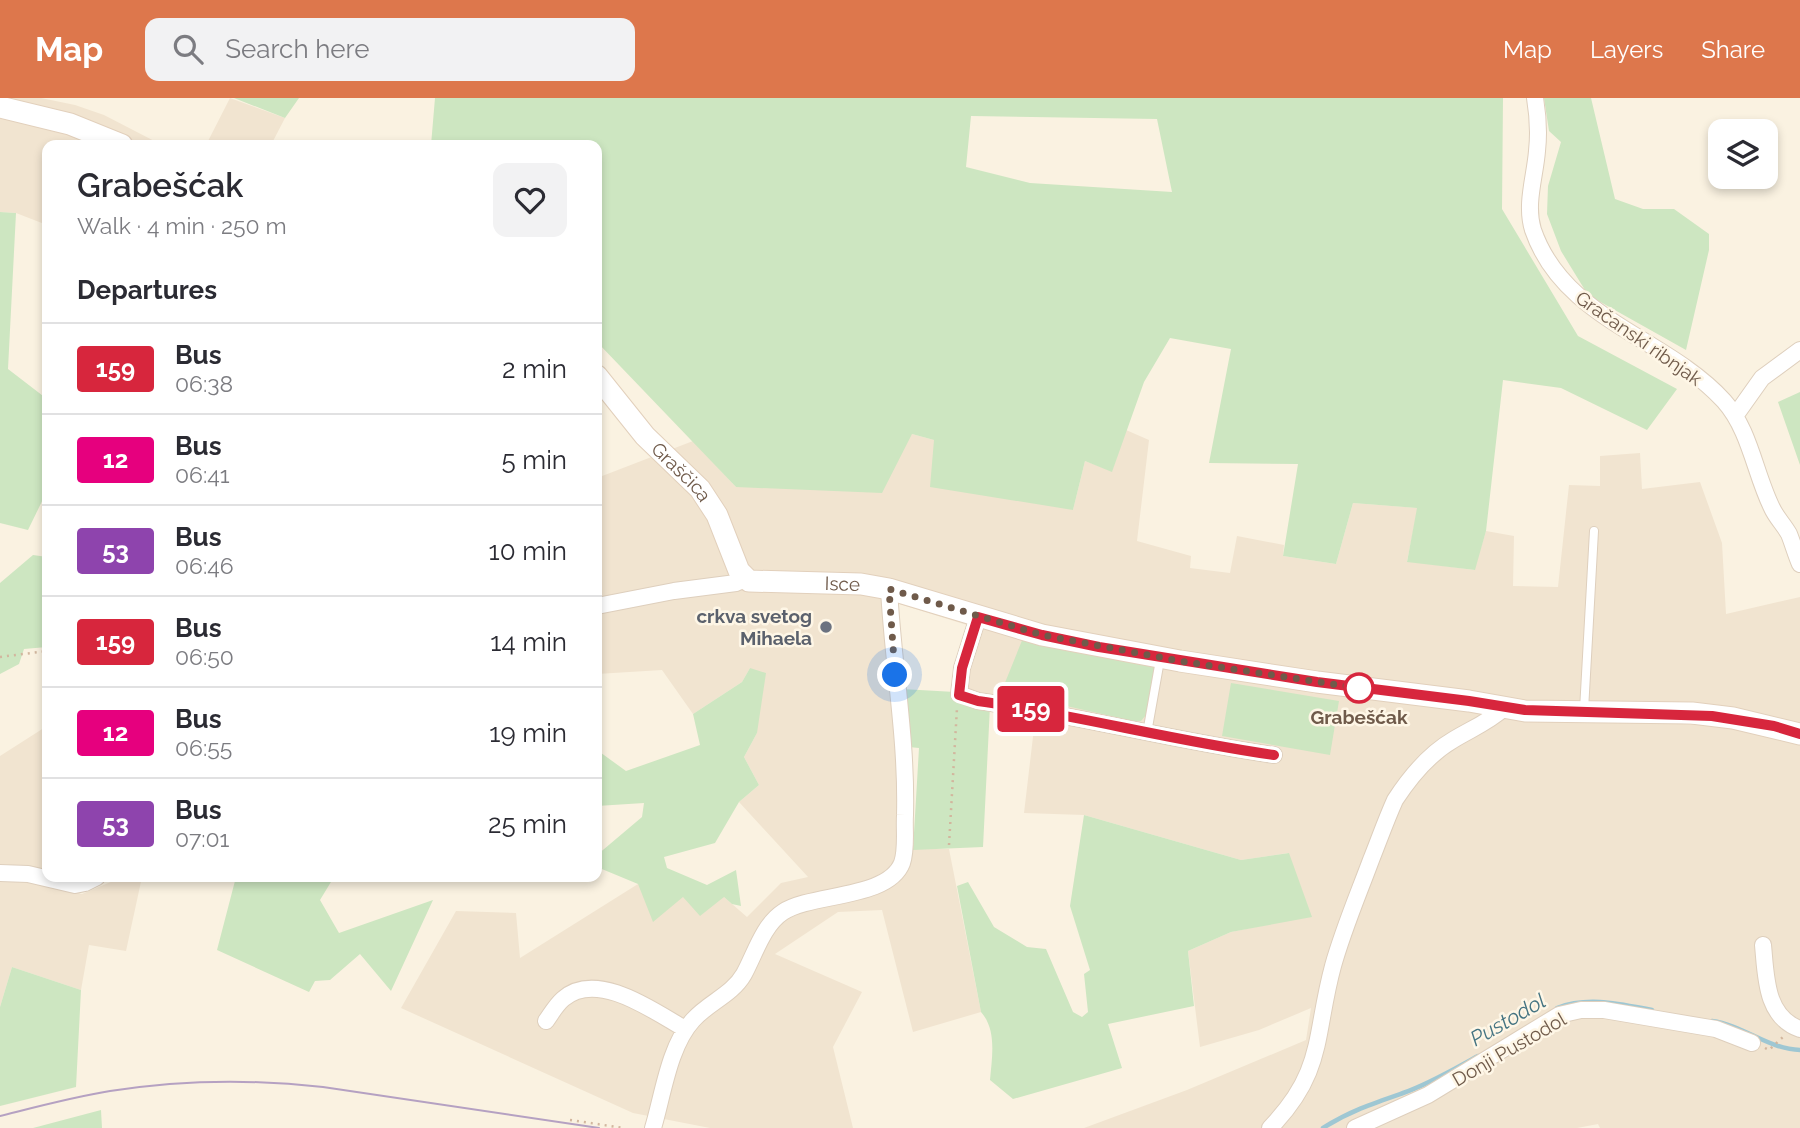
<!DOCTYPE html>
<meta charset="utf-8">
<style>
:root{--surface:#fff;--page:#f2f2f3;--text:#2b2b33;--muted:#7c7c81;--line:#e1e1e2;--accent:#dd774c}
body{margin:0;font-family:Raleway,sans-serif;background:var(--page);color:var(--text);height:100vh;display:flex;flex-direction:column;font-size:26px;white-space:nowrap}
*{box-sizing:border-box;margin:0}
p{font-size:23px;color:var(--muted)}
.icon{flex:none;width:38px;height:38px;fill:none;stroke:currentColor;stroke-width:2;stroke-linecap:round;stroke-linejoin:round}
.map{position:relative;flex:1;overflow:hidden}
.panel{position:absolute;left:42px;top:42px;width:560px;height:742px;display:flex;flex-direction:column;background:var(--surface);border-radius:14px;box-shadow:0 4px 10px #0003}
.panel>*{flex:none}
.badge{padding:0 14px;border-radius:5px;font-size:24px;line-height:46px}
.buttons{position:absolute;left:1708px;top:21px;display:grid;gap:14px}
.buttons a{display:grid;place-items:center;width:70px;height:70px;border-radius:14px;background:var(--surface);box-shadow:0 4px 10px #0003;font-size:35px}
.you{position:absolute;width:35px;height:35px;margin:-18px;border:5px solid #fff;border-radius:50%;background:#1a73e8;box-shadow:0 0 0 10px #1a73e833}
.map>.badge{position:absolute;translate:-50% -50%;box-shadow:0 0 0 4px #fff}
h2{padding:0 35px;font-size:26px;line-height:63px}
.round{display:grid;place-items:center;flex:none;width:74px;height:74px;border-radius:14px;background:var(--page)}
.summary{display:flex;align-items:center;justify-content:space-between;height:119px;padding:0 35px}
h1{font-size:33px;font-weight:600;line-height:52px}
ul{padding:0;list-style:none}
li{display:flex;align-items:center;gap:21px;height:91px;padding:0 35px;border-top:2px solid var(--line)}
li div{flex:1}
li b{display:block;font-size:26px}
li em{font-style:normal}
li .badge{min-width:77px;font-weight:700;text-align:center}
header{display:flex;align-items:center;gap:42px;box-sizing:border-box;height:98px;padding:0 35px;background:var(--accent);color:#fff}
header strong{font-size:33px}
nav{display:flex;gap:38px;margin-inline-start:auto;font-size:24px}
.search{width:490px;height:63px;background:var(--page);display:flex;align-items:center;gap:18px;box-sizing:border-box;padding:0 24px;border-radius:14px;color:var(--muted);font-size:26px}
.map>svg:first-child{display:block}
</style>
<header>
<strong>Map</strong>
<div class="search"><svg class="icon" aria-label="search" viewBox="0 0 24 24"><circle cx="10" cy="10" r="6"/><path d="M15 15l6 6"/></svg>Search here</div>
<nav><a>Map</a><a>Layers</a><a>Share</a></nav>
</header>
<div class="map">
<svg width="1800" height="1030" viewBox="0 0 1800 1030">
<rect width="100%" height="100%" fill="#faf2e1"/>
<path fill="#f1e4d0" d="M 0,0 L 41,0 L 75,7 L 104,17 L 162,47 L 47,47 L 47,127 L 16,115 L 0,114 Z
M 230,0 L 285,20 L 271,47 L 206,47 Z
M 1126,332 L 1149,342 L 1137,443 L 1191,458 L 1190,470 L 1230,475 L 1237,438 L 1284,447 L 1283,458 L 1336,466 L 1353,405 L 1418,410 L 1407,463 L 1474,472 L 1486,433 L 1514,438 L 1513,488 L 1558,489 L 1569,387 L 1600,388 L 1600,358 L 1640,355 L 1642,391 L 1700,384 L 1722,445 L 1726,516 L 1800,499 L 1800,1030 L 1600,1030 L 1598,1026 L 1577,1030 L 1084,1030 L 1187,992 L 1306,942 L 1311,910 L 1259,932 L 1200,949 L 1188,853 L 1231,834 L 1311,818 L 1288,755 L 1241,762 L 1084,717 L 1024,715 L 1035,622 L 990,608 L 954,603 L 967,527 L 899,506 L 902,591 L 909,649 L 913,751 L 949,751 L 981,914 L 913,934 L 882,812 L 838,814 L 775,856 L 862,894 L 833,949 L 853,1030 L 710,1030 L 633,1015 L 401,910 L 456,813 L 516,815 L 520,860 L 638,786 L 683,799 L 724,799 L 747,819 L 781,785 L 808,779 L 739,704 L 759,687 L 744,659 L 757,635 L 750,570 L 742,584 L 693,616 L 662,572 L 597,576 L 597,380 L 693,343 L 736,389 L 912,336 L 934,342 L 1073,412 L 1085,363 L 1112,373 Z
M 47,628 L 47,772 L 33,769 L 0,766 L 0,658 Z
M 115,779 L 142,779 L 126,853 L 89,847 L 81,892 L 12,869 L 0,909 L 0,783 L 37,785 L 82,796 L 113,783 Z"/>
<path fill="#cde6c1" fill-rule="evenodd" d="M 234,0 L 299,0 L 285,20 Z
M 435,0 L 1503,0 L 1502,111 L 1578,238 L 1677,291 L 1647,332 L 1561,290 L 1503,282 L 1486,433 L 1475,472 L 1407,464 L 1417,410 L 1353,405 L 1336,466 L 1283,458 L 1298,366 L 1209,365 L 1231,251 L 1170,240 L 1144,284 L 1112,374 L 1085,363 L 1073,412 L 930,389 L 934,342 L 912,336 L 882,395 L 736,389 L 597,244 L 597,47 L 431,47 ZM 971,18 L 1157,21 L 1172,94 L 1030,85 L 966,69 Z
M 1544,0 L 1591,0 L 1615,101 L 1643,111 L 1674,111 L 1709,136 L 1709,152 L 1686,252 L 1588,197 L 1561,153 L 1547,116 L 1548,88 L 1561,44 L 1549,33 Z
M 0,114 L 16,115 L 8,271 L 47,301 L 47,393 L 28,432 L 0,425 Z
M 1800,294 L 1800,367 L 1778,304 Z
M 33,457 L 47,459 L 47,549 L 24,551 L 19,566 L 0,576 L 0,485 Z
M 1023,540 L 1146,565 L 1155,569 L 1146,617 L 1141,623 L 1133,623 L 1053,605 L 998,602 Z
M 750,570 L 766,575 L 757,635 L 744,659 L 759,687 L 739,704 L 715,745 L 664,759 L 667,770 L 707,787 L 736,772 L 741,808 L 732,806 L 724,799 L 700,818 L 683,799 L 653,824 L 638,786 L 597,769 L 597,757 L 642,719 L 644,705 L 597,708 L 597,652 L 626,673 L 700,647 L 693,616 L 742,584 Z
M 1231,585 L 1339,603 L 1330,657 L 1222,638 Z
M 902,591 L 955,594 L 954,603 L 990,608 L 983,749 L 913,752 L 919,650 L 909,649 Z
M 1084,717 L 1241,762 L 1289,755 L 1312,819 L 1231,834 L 1188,853 L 1194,908 L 1108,926 L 1122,970 L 1013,1001 L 990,982 C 992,959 997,932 981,914 L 957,788 L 968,784 L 994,829 L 1027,849 L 1046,851 L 1073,914 L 1082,919 L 1088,914 L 1084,876 L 1090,872 L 1070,808 Z
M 236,779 L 334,779 L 320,802 L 339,835 L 433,802 L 391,893 L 360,856 L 330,882 L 315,883 L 309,894 L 217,852 Z
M 12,869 L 81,892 L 76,989 L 0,1008 L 0,909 Z
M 101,1012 L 102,1030 L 33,1030 Z"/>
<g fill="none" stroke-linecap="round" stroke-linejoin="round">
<path stroke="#9ec7d3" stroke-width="4.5" d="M 1557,910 C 1588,898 1620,906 1652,912
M 1712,923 C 1743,927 1768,951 1800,952
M 1323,1030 C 1350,1013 1374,1005 1403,995 C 1429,986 1454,971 1478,958"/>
<g stroke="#decfbd" stroke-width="10">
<path id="lane" d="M 1584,612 L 1594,433
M 1147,635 L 1160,562"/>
</g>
<g stroke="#decfbd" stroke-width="18">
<path id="street" d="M 1535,0 C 1538,18 1539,35 1537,53 C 1535,79 1525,106 1533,132 C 1564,222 1666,239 1724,303 C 1750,332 1755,376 1772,410 C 1776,419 1784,427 1789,436 C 1793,446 1796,457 1800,466
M 1735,318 L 1762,280 L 1800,252
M 597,508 L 674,493 L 736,485 L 745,481
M 978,519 L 962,570 L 959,596 L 978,603 C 1077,617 1174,643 1274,657
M 0,775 L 28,776 L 75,787 L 85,785 L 97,779
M 1763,847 C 1766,877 1765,919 1800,931
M 546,923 C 551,916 556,907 563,901 C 597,871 655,914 685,931
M 653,1030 C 663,997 669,948 693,922 C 709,904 732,897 744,876 C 755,856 763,827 783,814 C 812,795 888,801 902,765 C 907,751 904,732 905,717 C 907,641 893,567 889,491
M 1270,1030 C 1325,973 1314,938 1333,868 C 1343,832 1358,797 1371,762 C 1379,742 1386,722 1395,702 C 1410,679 1429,656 1453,642 C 1471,631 1489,624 1504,610
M 1355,1030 L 1428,997 L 1559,917 L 1581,912 L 1604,912 L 1716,931 L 1752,945"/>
</g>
<g stroke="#e2d0bc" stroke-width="23">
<g id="secondary">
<path d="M 0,9 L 70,26 L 122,47"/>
<path id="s1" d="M 597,278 L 645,338 L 700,391 L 717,417 L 739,473 L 749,483 L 861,486 L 889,491 L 1042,537 L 1180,563 L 1317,584 L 1469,603 L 1525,613 L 1692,615 L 1733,620 L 1800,636"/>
</g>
</g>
<path stroke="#d2b69e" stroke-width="2.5" stroke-dasharray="2 5" stroke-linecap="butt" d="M 0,559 L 47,553
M 949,747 L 957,610
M 1765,950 L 1769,952 L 1784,938
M 570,1022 L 624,1030"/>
<use href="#lane" stroke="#fff" stroke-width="8"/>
<use href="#street" stroke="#fff" stroke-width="16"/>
<use href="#secondary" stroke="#fff" stroke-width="21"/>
<path stroke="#b5a1c2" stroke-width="2" d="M 0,1018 C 36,1009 73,999 110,993 C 180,982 252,981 323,989 L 599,1030"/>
</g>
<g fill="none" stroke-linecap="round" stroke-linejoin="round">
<g stroke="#fff" stroke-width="16">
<path id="line" d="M 1274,657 C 1174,643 1077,617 978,603 L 959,597 L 962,570 L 978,519 L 1042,537 L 1099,549 L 1317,584 L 1469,603 L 1525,612 L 1712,618 L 1774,628 L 1800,636"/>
</g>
<use href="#line" stroke="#d7263d" stroke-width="10"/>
<path stroke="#6f5a4a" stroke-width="7" stroke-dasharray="0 12.6" d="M 895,577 L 889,491 L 1042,537 L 1180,563 L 1359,590"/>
</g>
<circle fill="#6b7280" stroke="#fef6e6" stroke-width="2.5" cx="826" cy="529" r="7"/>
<circle fill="#fff" stroke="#d7263d" stroke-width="3.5" cx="1359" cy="590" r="14"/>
<g text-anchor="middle" stroke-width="5" stroke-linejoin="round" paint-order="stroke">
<g font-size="19" fill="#6f5a4a" stroke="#fef6e6">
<text transform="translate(1639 240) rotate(35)" y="7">Gračanski ribnjak</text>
<text dy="7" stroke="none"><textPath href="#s1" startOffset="128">Graščica</textPath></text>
<text dy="7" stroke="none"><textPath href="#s1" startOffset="352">Isce</textPath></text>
<text transform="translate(1509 951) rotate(-30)" y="7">Donji Pustodol</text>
</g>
<g font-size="19" font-weight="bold" fill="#5b616d" stroke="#fef6e6" text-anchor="end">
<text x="812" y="525">crkva svetog<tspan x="812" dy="22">Mihaela</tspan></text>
</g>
<g font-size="19" font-weight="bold" fill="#6f5a4a" stroke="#fef6e6">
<text x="1359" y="626">Grabešćak</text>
</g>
<g font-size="21" font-style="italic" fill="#457482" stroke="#fef6e6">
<text transform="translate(1508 922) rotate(-30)" y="7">Pustodol</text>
</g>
</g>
</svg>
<div class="buttons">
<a><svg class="icon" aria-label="layers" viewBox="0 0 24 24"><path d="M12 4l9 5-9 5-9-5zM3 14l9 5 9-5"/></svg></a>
</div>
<div class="you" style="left:895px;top:577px"></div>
<b class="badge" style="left:1031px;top:611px;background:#d7263d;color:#fff">159</b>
<section class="panel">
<div class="summary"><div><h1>Grabešćak</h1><p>Walk · 4 min · 250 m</p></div><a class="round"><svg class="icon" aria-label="heart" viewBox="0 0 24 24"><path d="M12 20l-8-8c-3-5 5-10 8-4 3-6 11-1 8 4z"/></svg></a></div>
<h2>Departures</h2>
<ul>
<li><span class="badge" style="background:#d7263d;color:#fff">159</span><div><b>Bus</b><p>06:38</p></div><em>2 min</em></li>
<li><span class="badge" style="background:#e6007e;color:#fff">12</span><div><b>Bus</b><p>06:41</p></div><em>5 min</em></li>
<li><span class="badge" style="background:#8e44ad;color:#fff">53</span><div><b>Bus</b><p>06:46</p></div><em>10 min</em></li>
<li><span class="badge" style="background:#d7263d;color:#fff">159</span><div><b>Bus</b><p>06:50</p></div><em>14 min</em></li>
<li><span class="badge" style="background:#e6007e;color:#fff">12</span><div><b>Bus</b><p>06:55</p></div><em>19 min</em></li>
<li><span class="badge" style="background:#8e44ad;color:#fff">53</span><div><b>Bus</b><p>07:01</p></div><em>25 min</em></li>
</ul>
</section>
</div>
